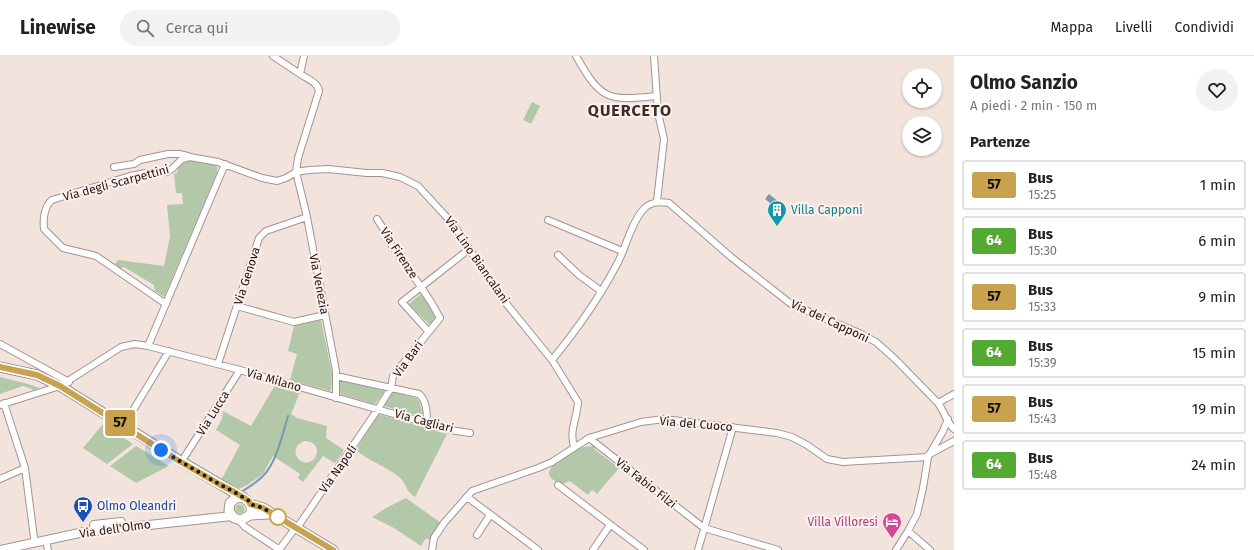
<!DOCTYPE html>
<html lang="it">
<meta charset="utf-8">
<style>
:root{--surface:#fff;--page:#f2f2f2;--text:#222;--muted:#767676;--line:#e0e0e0}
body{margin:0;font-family:"Fira Sans",sans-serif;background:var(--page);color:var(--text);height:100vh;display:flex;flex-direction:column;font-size:15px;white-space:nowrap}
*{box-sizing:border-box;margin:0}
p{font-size:13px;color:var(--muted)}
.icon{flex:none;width:22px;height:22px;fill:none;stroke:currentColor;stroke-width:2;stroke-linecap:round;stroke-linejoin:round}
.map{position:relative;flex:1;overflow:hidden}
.panel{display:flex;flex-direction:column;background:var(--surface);width:300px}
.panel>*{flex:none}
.badge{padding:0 8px;border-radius:3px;font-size:14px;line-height:26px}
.buttons{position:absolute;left:902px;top:12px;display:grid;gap:8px}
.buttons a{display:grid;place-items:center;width:40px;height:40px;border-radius:50%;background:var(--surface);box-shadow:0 1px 3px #0004;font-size:20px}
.you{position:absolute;width:20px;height:20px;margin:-10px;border:3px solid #fff;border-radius:50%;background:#1a73e8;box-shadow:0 0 0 6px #1a73e833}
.map>.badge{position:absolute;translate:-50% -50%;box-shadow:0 0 0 2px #fff}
h2{padding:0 16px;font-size:15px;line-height:36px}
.round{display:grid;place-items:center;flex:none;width:42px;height:42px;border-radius:21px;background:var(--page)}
.summary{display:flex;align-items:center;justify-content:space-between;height:68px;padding:0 16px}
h1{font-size:19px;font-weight:700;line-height:30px}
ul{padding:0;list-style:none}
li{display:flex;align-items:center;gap:12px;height:50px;margin:0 8px 6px;padding:0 8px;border:2px solid var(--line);border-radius:4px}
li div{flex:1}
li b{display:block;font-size:15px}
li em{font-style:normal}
li .badge{min-width:44px;font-weight:700;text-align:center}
header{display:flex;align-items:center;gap:24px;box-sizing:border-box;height:56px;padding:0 20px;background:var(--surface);border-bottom:1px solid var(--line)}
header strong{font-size:19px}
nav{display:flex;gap:22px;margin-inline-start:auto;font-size:14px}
.search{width:280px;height:36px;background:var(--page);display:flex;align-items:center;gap:10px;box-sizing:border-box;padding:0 14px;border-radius:22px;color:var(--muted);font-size:15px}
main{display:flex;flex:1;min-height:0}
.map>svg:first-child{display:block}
</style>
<header>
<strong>Linewise</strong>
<div class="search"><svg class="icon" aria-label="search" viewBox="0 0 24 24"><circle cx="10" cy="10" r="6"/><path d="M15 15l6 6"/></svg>Cerca qui</div>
<nav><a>Mappa</a><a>Livelli</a><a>Condividi</a></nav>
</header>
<main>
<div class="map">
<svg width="954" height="494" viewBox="0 0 954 494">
<rect width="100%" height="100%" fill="#f3e3dd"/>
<path fill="#b2c8a9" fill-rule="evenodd" d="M 532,46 L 540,50 L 531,68 L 523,64 Z
M 188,105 C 196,104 211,106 217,111 L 217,117 L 165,239 L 163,240 L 155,235 L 154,229 L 124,211 L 119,213 L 115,208 L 118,204 L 164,210 L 170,181 L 167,149 L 183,148 L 182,137 L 176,137 L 174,118 L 177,117 C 178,111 182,107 188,105 Z
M 423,236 L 438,262 L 432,268 L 429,268 L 409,248 Z
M 321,264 L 332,318 L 331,335 L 290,324 L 297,298 L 288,295 L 294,270 Z
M 0,321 L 28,328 L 39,332 L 34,334 L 23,330 L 0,338 Z
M 342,325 L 384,334 L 384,336 L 376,347 L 374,348 L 340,338 L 339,337 L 340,326 Z
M 275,329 L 300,336 L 291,358 L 297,362 L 327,370 L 326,382 L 344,394 L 335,407 L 323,400 L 303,426 L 298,422 L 300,418 L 273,400 L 263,418 L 247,429 L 236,434 L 221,424 L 240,389 L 216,374 L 222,363 L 223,355 L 251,370 ZM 305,385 C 315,385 320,393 315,402 C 301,417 285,391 305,385 Z
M 393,336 L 416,342 L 419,345 L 423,358 L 421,361 L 384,350 L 384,348 Z
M 378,358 L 447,378 L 415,441 C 405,435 407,428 399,421 C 386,410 368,405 356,394 Z
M 103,368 L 133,388 L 107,408 L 83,392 Z
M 136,390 L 169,410 L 136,427 L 110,410 Z
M 594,390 L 595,392 L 594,393 L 619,412 L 597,438 L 592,434 L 588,439 L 570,425 L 560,429 C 557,426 550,423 549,418 C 547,409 576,393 584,391 C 587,390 591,391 594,390 Z
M 406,442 L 441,467 L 429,484 L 426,482 L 421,490 L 394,472 L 372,461 L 386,452 Z
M235.5 453a4.5 4.5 0 1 1 9 0a4.5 4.5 0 1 1-9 0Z"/>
<path fill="#7899b1" d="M 769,138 L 780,147 L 776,152 L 765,143 Z"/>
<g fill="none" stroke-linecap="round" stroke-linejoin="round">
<path stroke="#7899b1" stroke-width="2" d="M 243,435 C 250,430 257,426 263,420 C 276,408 283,377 288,360"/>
<g stroke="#a2948f" stroke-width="8">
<path id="minor" d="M 273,0 L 300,18
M 304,0 L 300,18 C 307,23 318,26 319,35 L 298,102 L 296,116 L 307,161 L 336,315 L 336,342
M 576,0 C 601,44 607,45 656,40
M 654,0 L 658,57 L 664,83 L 657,145
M 114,111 L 134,108 L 140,104 L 168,98 L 179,98 L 188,100
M 377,163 L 386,177 L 388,184 L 421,231 L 468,194
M 548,164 L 622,195
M 558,199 L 579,219 L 601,235
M 166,248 L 96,200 L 63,192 L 44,173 C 43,164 44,150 52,144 L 130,120 L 146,117 L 167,116 L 173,112 L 182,103 L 190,101 L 218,106 L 262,122 L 277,125 L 286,122 L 296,116 L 309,114 L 328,113 L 367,117 L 382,117 L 400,121 L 418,130 L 453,168 L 500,240 L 552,304 L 578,346 C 577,363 569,374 574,391
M 237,250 L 294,266 L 325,259
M 0,288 L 69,326
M 148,290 L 240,314 L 450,374 L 470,377
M 552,304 C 575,276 599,242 616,210 C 626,193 629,171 642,155 C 649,146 658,145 669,147 L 731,201 L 791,248 L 859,277 L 876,286 L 895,303 L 938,347 C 944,355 947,367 954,373
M 218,308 L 259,182 L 266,175 L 307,161
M 336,320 L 419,338 C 426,344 428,357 426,367
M 4,347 L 25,412 L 34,482
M 938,347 L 954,338
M 0,349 L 60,330 L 121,291 L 135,288 L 148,290 L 225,108
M 129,361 L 169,295
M 589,382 L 704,472 L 778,494
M 928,399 L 954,385
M 185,400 L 240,314
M 0,423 L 25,412
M 558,429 L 644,494
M 467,441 L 538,494
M 239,464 L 245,471 L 280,494
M 297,472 L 378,353 L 391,332 L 393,320 L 440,262 L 431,246 L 421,231 L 402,246 L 428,275
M 908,475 L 930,494
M 477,479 L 490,459
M 46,484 L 48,494
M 279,494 L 293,475
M 432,494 L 434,482 L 444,467 L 472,435 L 538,412 L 552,406 L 589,382 L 641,366 L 664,363 L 777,377 L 792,381 L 807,389 L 827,403 L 843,406 L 928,401
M 593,494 L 610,469
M 698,494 L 733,371
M 896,494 L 908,475 L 917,458 L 923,432 L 928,401 L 943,375 L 948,363"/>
</g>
<g stroke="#a2948f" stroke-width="10">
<path id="tertiary" d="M 94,469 L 121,466
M 0,494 L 84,476 L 232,460"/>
</g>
<g stroke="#a2948f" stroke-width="11">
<path id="secondary" d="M 0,311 L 37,319 L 60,330 L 174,401 L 245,443 C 251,447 253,452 250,459
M 243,441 L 236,442 L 230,447 L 229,455 L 234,462 L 241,464 L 250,459 L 270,458
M 250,448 L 263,452 L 333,494"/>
</g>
<use href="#minor" stroke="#fff" stroke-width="6"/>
<use href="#tertiary" stroke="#fff" stroke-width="8"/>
<use href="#secondary" stroke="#fff" stroke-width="9"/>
</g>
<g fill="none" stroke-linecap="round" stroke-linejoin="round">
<g stroke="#fff" stroke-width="9">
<path id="line" d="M 0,311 L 37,319 L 60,330 L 174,402 L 219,428 L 236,437 L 249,445 L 250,448 L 263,452 L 333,494"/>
</g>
<use href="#line" stroke="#c8a24d" stroke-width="6"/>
<path stroke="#1d1715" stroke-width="4" stroke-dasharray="0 7.2" d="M 161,394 L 219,428 L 236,437 L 249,445 L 250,448 L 263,452 L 278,461"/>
</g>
<defs>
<g id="building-pin" transform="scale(1)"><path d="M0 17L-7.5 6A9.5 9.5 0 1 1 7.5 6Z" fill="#0f9aa8" stroke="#fef1ed"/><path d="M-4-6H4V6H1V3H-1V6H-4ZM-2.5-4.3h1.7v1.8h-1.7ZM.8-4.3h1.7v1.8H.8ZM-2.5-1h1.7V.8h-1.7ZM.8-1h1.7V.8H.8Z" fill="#fff"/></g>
<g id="bus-pin" transform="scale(1)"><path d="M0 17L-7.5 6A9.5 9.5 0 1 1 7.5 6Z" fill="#1a4fb4" stroke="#fef1ed"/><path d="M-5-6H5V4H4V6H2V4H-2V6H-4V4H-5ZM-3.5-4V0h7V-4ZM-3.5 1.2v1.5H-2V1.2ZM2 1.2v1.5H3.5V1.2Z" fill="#fff"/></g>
<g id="hotel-pin" transform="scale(1)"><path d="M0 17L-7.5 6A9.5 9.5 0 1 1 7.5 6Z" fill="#d1479c" stroke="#fef1ed"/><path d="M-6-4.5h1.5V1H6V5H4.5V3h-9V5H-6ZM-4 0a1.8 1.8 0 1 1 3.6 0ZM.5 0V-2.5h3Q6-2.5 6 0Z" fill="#fff"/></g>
</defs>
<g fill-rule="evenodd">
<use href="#building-pin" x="777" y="154"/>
<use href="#bus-pin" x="83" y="450"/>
<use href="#hotel-pin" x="892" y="466"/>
</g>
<circle fill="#fff" stroke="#c8a24d" stroke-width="2" cx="278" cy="461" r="8"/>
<g text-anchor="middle" stroke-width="4" stroke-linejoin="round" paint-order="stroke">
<g font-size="12" fill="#1d1715" stroke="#fef1ed">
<text transform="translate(116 127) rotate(-15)" y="4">Via degli Scarpettini</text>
<text transform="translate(399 197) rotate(57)" y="4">Via Firenze</text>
<text transform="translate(477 204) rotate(55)" y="4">Via Lino Biancalani</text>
<text transform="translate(247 220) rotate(-72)" y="4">Via Genova</text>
<text transform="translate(319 228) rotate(79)" y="4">Via Venezia</text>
<text transform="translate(830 265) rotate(25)" y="4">Via dei Capponi</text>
<text transform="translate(408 303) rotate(-54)" y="4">Via Bari</text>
<text transform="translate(274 324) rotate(16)" y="4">Via Milano</text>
<text transform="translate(213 357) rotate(-58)" y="4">Via Lucca</text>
<text transform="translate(424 365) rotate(15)" y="4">Via Cagliari</text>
<text transform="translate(696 368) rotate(5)" y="4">Via del Cuoco</text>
<text transform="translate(338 413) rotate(-55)" y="4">Via Napoli</text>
<text transform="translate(646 427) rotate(38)" y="4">Via Fabio Filzi</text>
<text transform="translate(115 473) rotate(-8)" y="4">Via dell'Olmo</text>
</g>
<g font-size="12" fill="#0d838f" stroke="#fef1ed" text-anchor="start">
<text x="791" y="158">Villa Capponi</text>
</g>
<g font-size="12" fill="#164399" stroke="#fef1ed" text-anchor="start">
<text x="97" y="454">Olmo Oleandri</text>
</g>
<g font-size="12" fill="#b23c85" stroke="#fef1ed" text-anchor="end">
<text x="878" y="470">Villa Villoresi</text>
</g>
<g font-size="16" font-weight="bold" letter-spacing="1" fill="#3a2f2a" stroke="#fef1ed">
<text x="630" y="60">QUERCETO</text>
</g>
</g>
</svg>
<div class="buttons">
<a><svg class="icon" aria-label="locate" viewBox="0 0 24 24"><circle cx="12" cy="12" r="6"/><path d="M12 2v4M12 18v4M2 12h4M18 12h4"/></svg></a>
<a><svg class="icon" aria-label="layers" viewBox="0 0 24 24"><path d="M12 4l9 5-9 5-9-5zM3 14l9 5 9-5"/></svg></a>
</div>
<div class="you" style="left:161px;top:394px"></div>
<b class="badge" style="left:120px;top:367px;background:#c8a24d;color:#111">57</b>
</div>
<section class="panel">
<div class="summary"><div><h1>Olmo Sanzio</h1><p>A piedi · 2 min · 150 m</p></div><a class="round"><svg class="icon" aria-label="heart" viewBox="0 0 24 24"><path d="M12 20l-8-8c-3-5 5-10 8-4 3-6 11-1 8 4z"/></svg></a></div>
<h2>Partenze</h2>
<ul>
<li><span class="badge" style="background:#c8a24d;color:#111">57</span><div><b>Bus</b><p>15:25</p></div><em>1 min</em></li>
<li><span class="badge" style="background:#54a932;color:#fff">64</span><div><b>Bus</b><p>15:30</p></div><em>6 min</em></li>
<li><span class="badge" style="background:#c8a24d;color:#111">57</span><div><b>Bus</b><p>15:33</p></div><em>9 min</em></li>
<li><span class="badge" style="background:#54a932;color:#fff">64</span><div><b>Bus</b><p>15:39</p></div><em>15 min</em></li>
<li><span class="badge" style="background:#c8a24d;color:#111">57</span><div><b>Bus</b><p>15:43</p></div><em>19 min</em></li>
<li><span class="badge" style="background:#54a932;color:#fff">64</span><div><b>Bus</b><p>15:48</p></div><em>24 min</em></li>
</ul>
</section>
</main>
